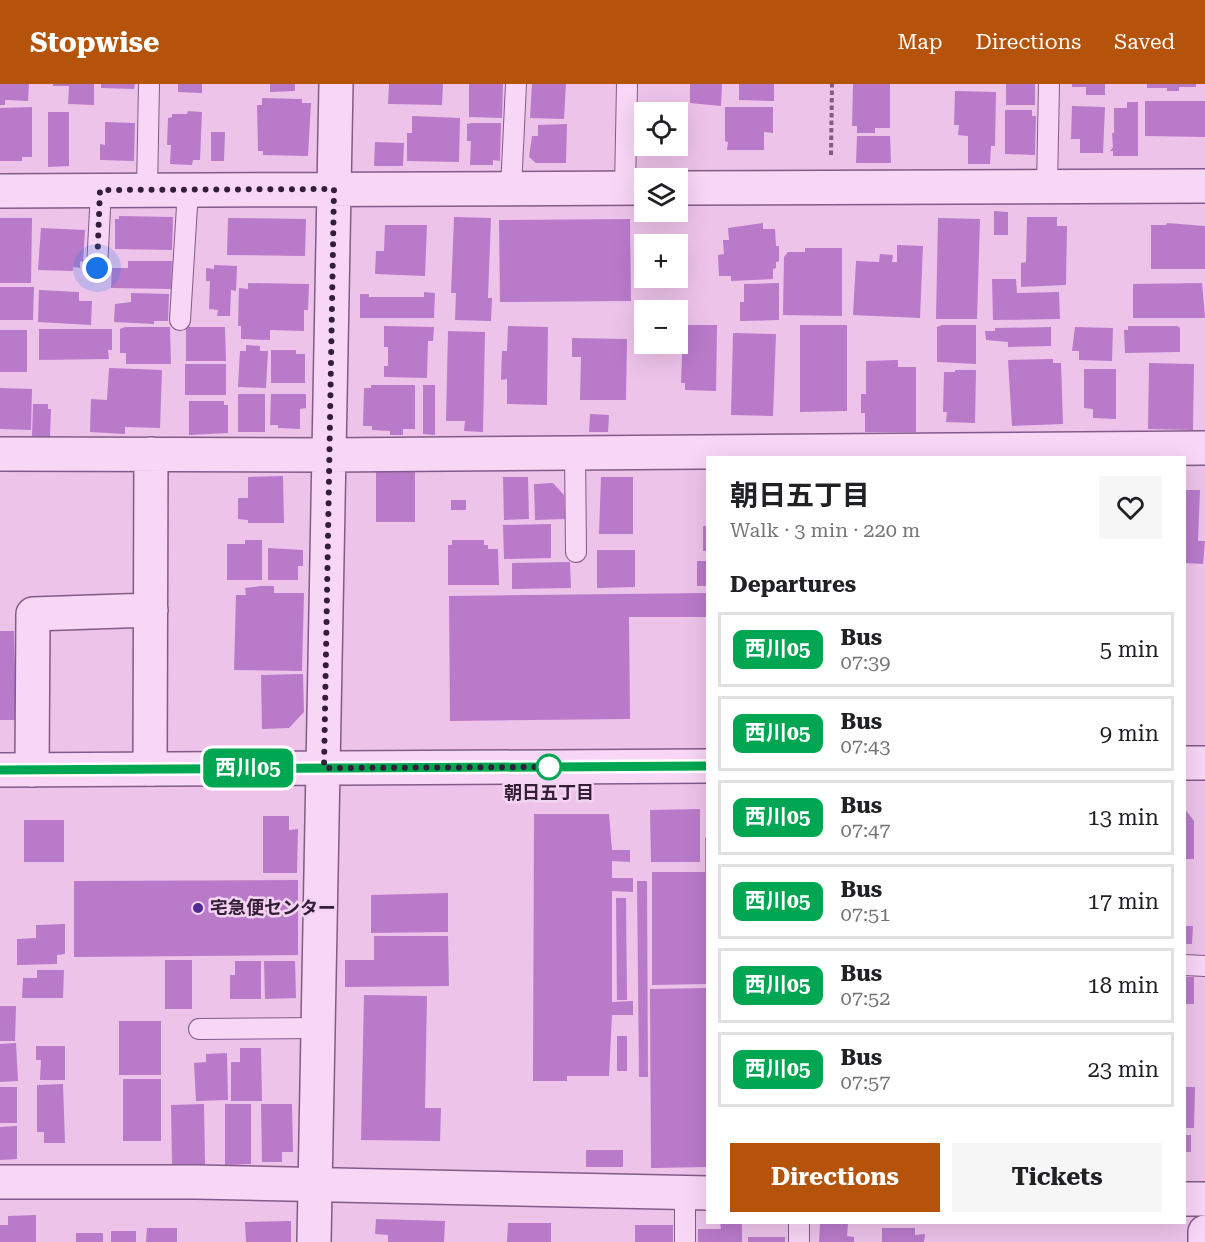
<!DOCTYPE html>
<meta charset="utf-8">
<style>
:root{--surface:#fff;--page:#f6f6f6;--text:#202124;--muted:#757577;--line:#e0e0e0;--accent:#b45309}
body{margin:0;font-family:"Roboto Serif","Noto Sans JP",serif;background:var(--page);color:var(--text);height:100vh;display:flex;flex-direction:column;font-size:22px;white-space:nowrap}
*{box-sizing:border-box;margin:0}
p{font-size:20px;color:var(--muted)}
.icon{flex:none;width:33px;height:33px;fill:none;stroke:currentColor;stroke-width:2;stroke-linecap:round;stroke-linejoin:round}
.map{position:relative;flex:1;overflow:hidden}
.drawer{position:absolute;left:706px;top:372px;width:480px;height:768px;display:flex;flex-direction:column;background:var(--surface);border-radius:0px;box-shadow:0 6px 24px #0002}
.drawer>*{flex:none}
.badge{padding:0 12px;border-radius:9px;font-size:21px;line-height:39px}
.fabs{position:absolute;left:634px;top:18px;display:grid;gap:12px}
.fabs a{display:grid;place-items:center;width:54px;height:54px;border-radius:0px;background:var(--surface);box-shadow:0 6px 24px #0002;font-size:30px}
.you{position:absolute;width:30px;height:30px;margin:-15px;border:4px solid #fff;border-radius:50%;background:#1a73e8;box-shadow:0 0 0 9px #1a73e833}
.map>.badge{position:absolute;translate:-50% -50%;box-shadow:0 0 0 3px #fff}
h2{padding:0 24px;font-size:22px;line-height:54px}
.round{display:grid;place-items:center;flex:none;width:63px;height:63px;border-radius:0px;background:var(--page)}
.overview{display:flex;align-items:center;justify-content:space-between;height:102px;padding:0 24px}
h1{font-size:28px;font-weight:700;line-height:45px}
.cta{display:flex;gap:12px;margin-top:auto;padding:12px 24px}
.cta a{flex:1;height:69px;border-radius:0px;background:var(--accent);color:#fff;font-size:24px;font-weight:700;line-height:69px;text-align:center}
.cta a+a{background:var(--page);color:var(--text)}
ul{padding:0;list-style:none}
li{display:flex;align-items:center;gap:18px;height:75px;margin:0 12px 9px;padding:0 12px;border:3px solid var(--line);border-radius:0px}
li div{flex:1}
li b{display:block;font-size:22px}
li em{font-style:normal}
li .badge{min-width:66px;font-weight:700;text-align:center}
header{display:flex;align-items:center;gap:36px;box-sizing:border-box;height:84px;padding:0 30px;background:var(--accent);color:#fff}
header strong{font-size:28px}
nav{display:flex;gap:33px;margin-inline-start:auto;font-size:21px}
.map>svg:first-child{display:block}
</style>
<header>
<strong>Stopwise</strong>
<nav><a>Map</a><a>Directions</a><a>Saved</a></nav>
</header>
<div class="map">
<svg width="1205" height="1158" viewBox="0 0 1205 1158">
<rect width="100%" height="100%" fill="#edc3ea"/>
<path fill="#b97aca" d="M 0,0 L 29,0 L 28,17 L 5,16 L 5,21 L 0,21 Z
M 53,0 L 94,0 L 94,21 L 68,20 L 69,2 L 53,2 Z
M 101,0 L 135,0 L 134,5 L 101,4 Z
M 178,0 L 202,0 L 202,9 L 178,8 Z
M 270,0 L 295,0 L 295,7 L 270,8 Z
M 389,0 L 443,0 L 442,21 L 388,20 Z
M 469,0 L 503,0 L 502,34 L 469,33 Z
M 532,0 L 566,0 L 564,35 L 530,34 Z
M 690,0 L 722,0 L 721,22 L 690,19 Z
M 739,0 L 774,0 L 774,17 L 739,16 Z
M 853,0 L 890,0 L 890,44 L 875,44 L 875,49 L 857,49 L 857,42 L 852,42 Z
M 1006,0 L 1035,0 L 1035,21 L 1006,21 Z
M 1072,0 L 1105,0 L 1105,11 L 1086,11 L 1086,3 L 1072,3 Z
M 1147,0 L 1196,0 L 1196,3 L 1179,3 L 1179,7 L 1167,7 L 1167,4 L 1147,4 Z
M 955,7 L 996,8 L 995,62 L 991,62 L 990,80 L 968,80 L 968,52 L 958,51 L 959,41 L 954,41 Z
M 262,14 L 302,15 L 302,19 L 311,19 L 308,72 L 263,71 L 263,67 L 258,67 L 257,21 L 262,21 Z
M 1145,17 L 1205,17 L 1205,53 L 1145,52 Z
M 1127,18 L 1138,18 L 1138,72 L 1113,72 L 1113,67 L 1110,67 L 1113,63 L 1112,49 L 1114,49 L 1114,24 L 1127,24 Z
M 1072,22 L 1105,23 L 1103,69 L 1080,69 L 1080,55 L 1071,55 Z
M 32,23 L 32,73 L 22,73 L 22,77 L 0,77 L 0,24 Z
M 725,23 L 773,23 L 773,49 L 764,48 L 764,66 L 727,66 L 728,58 L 725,57 Z
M 1005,26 L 1032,26 L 1032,32 L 1036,32 L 1035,71 L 1005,70 Z
M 188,27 L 202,28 L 200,76 L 193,76 L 192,81 L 170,80 L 171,61 L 167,61 L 168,34 L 172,33 L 172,30 L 187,30 Z
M 48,28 L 69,28 L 69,82 L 48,83 Z
M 412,32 L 460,34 L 459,78 L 407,77 L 407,49 L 412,49 Z
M 105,38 L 135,39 L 134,77 L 100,76 L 100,60 L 105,61 Z
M 471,39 L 501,39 L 500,77 L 493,76 L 493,81 L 470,81 L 471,57 L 467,57 L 467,40 Z
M 567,40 L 566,79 L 536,79 L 529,73 L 532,52 L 538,52 L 538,41 Z
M 211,48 L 225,48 L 224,77 L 211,77 Z
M 857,52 L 890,52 L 891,79 L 856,79 Z
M 375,58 L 404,59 L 403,82 L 374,82 Z
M 994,127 L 1008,128 L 1008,151 L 994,151 Z
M 119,132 L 173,133 L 172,166 L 115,165 L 115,135 L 119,135 Z
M 454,133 L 491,134 L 488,214 L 492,214 L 491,237 L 455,236 L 456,209 L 451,209 Z
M 1027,133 L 1057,133 L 1057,142 L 1067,142 L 1066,201 L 1021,203 L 1021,179 L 1026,178 Z
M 0,134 L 32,134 L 31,199 L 0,199 Z
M 228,134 L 306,135 L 305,172 L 227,171 Z
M 938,134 L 980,135 L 977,235 L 936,235 Z
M 630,135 L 631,217 L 500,218 L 499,136 Z
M 763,139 L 763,145 L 775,145 L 776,162 L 779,162 L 779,177 L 776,178 L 776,184 L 773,185 L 773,195 L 731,197 L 731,192 L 719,192 L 718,171 L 724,170 L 723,156 L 729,156 L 728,144 Z
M 1167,139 L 1205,142 L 1205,185 L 1151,185 L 1151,141 L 1166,141 Z
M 385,141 L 427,141 L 425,192 L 375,190 L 376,167 L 384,167 Z
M 41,144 L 85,146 L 83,178 L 80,177 L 80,184 L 73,183 L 73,187 L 38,186 Z
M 897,161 L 923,162 L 920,234 L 853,231 L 856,177 L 879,178 L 880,170 L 893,171 L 892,178 L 897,178 Z
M 805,164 L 842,164 L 842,232 L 783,231 L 784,173 L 788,168 L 805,168 Z
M 128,177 L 172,177 L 171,205 L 111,204 L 112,184 L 128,184 Z
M 214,181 L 237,182 L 236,207 L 231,206 L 230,232 L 217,232 L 218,226 L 209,225 L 210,197 L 206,197 L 206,184 L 214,185 Z
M 992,195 L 1016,195 L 1017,209 L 1059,208 L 1060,235 L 993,236 Z
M 248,199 L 309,200 L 308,226 L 304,226 L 304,247 L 270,246 L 270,256 L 241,255 L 241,242 L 238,242 L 239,204 L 248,205 Z
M 779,199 L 779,236 L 740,237 L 740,218 L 744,218 L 744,200 Z
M 1202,199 L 1205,234 L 1133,234 L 1133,200 Z
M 0,203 L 34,203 L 33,236 L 0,236 Z
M 39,206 L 79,208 L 79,217 L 92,217 L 91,241 L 38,238 Z
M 424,208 L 435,209 L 434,234 L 360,234 L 360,210 L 369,210 L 369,213 L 424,213 Z
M 131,209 L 169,210 L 168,237 L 154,237 L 154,240 L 114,238 L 115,220 L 131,218 Z
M 688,241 L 717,241 L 716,307 L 685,306 L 685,299 L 681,299 L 683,246 L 688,247 Z
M 800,241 L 847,241 L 847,327 L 800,328 Z
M 942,241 L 976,241 L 976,280 L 937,278 L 937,243 Z
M 384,242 L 434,243 L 433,257 L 428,257 L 427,294 L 384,293 L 384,282 L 388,282 L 388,263 L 384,263 Z
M 508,242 L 548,243 L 547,321 L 507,320 L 507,295 L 501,296 L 502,267 L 507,267 Z
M 1128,242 L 1177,242 L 1180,244 L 1180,268 L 1125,269 L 1124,246 L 1128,246 Z
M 125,243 L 170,243 L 171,280 L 126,280 L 126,269 L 120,269 L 120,245 Z
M 186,243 L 225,243 L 226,277 L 186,277 Z
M 1051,243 L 1051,262 L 1008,263 L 1008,258 L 986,256 L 985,247 L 995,247 L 995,244 Z
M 1075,243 L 1113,244 L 1112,277 L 1079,276 L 1079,267 L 1072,267 Z
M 39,245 L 112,245 L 112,266 L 108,266 L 109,275 L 39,276 Z
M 0,246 L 27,246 L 27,288 L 0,288 Z
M 448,247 L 485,248 L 483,348 L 464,347 L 465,337 L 446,337 Z
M 733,249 L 776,250 L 773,332 L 731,331 Z
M 572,254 L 627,255 L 626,316 L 580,316 L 581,273 L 572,273 Z
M 246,261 L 260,262 L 260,267 L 268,267 L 266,304 L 238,303 L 240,267 L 246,267 Z
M 271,266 L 296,266 L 296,270 L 305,270 L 305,299 L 271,299 Z
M 1053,275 L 1053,279 L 1061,279 L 1063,340 L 1012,342 L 1008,276 Z
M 898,276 L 898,283 L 916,283 L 916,348 L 865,348 L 865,329 L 861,329 L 861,310 L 866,310 L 866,277 Z
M 1149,279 L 1194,280 L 1193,346 L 1148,345 Z
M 185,280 L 226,280 L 226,311 L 185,311 Z
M 109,284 L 162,286 L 160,344 L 125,343 L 125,350 L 90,348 L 91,315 L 107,316 Z
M 1084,285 L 1116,285 L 1116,335 L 1093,334 L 1093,325 L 1084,324 Z
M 955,286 L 976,286 L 975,339 L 946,338 L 947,328 L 943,328 L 944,288 L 955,288 Z
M 371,301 L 415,301 L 415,345 L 403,345 L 403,351 L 390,351 L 390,347 L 372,346 L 372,342 L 363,342 L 364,304 L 371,304 Z
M 423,301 L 435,301 L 435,351 L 423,350 Z
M 0,304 L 32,305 L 31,346 L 0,345 Z
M 238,310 L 265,310 L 265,348 L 238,348 Z
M 271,310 L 306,310 L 306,324 L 300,325 L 300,345 L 278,344 L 278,341 L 270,341 Z
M 189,317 L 224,317 L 224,321 L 228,321 L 228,349 L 189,351 Z
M 33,320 L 48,320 L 48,325 L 51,325 L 50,353 L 32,352 Z
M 590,330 L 609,331 L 608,348 L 589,348 Z
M 376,385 L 415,385 L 415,438 L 376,438 Z
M 283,392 L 284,439 L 248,439 L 248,436 L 238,435 L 238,414 L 248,414 L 248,393 Z
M 503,393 L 528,393 L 529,435 L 504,436 Z
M 601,393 L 633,393 L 633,450 L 599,450 Z
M 553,399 L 564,411 L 565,435 L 535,436 L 534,400 Z
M 1185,406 L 1200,406 L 1198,457 L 1205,457 L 1203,480 L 1185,479 Z
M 451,416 L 466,416 L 466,426 L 451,426 Z
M 551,440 L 551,474 L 504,475 L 503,441 Z
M 703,442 L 708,442 L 708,467 L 703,467 Z
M 245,456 L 262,456 L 262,496 L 227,496 L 227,460 L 245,460 Z
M 452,456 L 484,456 L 484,461 L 488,461 L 488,465 L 498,465 L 499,501 L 448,501 L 448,461 L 452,461 Z
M 268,464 L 303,466 L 303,482 L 298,482 L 298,496 L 268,496 Z
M 597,466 L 635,466 L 635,503 L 597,504 Z
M 697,477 L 708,477 L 708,502 L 697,502 Z
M 570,478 L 571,504 L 512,505 L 512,479 Z
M 261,502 L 274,502 L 274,509 L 304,509 L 302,587 L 234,586 L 236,511 L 246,511 L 245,504 Z
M 708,509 L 708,533 L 629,533 L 630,635 L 450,637 L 449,512 Z
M 0,547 L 14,547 L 16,636 L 0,636 Z
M 303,590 L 304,628 L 289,644 L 262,645 L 261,591 Z
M 700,725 L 700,778 L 651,778 L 650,726 Z
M 1185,725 L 1194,737 L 1194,775 L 1185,775 Z
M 534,730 L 609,730 L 612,766 L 630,766 L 630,778 L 612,777 L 612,794 L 633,794 L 633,808 L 612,807 L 612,918 L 633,917 L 633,931 L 612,931 L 609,992 L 567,992 L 567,997 L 533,997 Z
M 263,732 L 289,732 L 289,746 L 298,745 L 297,789 L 263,789 Z
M 24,736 L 64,736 L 64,778 L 24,778 Z
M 705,754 L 708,754 L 708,900 L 652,901 L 652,788 L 705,788 Z
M 298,796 L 298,871 L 74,873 L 74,797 Z
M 637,797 L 647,797 L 648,993 L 639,993 Z
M 448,809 L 448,848 L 371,849 L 371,811 Z
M 616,814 L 626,814 L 627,916 L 617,916 Z
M 65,840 L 65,870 L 57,871 L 57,880 L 17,881 L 17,855 L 36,854 L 36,841 Z
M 1185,842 L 1193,842 L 1192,860 L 1185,860 Z
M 374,852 L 448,852 L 449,902 L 345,903 L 345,876 L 374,876 Z
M 165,876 L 192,876 L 192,925 L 165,925 Z
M 235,877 L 261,877 L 261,915 L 230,915 L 230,891 L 235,891 Z
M 264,877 L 295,877 L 296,914 L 265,915 Z
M 37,886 L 64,886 L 63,914 L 22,914 L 23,894 L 37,894 Z
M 1185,893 L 1194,893 L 1194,920 L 1185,920 Z
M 708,904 L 708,1083 L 651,1084 L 650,905 Z
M 364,911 L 427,912 L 425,1024 L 441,1024 L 440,1057 L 361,1056 Z
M 0,922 L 16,922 L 15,957 L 0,957 Z
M 119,937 L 161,937 L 161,991 L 119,991 Z
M 617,952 L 627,952 L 627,987 L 617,987 Z
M 16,959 L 18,997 L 0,998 L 0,960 Z
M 36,962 L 65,962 L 65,996 L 40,996 L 41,976 L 36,976 Z
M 240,964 L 261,964 L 262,1017 L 231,1017 L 231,978 L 240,978 Z
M 227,969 L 228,1016 L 196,1017 L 194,979 L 206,978 L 206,970 Z
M 123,995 L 161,995 L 161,1057 L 123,1057 Z
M 63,1000 L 65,1059 L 44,1059 L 44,1048 L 37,1048 L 37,1001 Z
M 0,1003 L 17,1003 L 17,1039 L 0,1039 Z
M 1185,1003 L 1195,1003 L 1194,1044 L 1185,1044 Z
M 204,1020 L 205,1080 L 172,1081 L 171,1021 Z
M 225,1020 L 251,1020 L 251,1080 L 225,1081 Z
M 261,1020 L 292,1020 L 293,1068 L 282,1068 L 282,1078 L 262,1078 Z
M 17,1042 L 17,1075 L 0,1076 L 0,1043 Z
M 1185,1051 L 1191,1051 L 1191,1068 L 1185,1068 Z
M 586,1066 L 623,1066 L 623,1083 L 586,1083 Z
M 36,1131 L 36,1158 L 0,1158 L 0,1141 L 8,1141 L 8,1132 Z
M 376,1135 L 445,1137 L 444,1158 L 388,1158 L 388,1151 L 375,1150 Z
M 291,1137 L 291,1158 L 246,1158 L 245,1138 Z
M 720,1138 L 742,1138 L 742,1158 L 698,1158 L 698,1145 L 721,1145 Z
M 508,1139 L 551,1139 L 551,1158 L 507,1158 Z
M 820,1140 L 848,1140 L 847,1152 L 854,1153 L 854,1158 L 819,1158 Z
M 635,1141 L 673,1141 L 673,1158 L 635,1158 Z
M 147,1144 L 177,1144 L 177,1158 L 146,1158 Z
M 882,1144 L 915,1144 L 915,1151 L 925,1150 L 924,1158 L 882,1158 Z
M 111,1147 L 136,1147 L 136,1158 L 111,1158 Z
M 76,1149 L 103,1149 L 103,1158 L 76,1158 Z
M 748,1153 L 785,1153 L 785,1158 L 748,1158 Z"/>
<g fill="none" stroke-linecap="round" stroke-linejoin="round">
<g stroke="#825b87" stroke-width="22">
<path id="service" d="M 1047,103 L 1049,0
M 625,104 L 627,0
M 511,105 L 516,0
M 147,106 L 149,0
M 97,184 L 101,106
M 180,236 L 188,106
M 575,368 L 576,468
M 1185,881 L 1205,882
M 199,945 L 319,944
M 685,1158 L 685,1108
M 799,1158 L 799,1138"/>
</g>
<g stroke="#825b87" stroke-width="36">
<path id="minor" d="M 678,104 L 1205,102
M 0,107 L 645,104
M 0,370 L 329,371 L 1205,364
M 150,685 L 151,370
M 32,686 L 33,530 L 151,526
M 314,1158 L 336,0
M 1205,1158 L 1205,1148"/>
</g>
<g stroke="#825b87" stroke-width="36">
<path id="tertiary" d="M 1185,679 L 1205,679
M 0,686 L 708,682
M 0,1098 L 196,1098 L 708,1109
M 1185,1115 L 1205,1115"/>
</g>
<path stroke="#825b87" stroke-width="4" stroke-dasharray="4.5 3" stroke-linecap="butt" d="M 831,71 L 832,0"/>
<use href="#service" stroke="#f8d6f6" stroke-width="20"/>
<use href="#minor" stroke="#f8d6f6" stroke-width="33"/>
<use href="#tertiary" stroke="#f8d6f6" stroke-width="33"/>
</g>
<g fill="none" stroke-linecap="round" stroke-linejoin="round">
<g stroke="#fff" stroke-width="14">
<path id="line" d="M 0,686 L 708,682"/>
</g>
<use href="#line" stroke="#00a651" stroke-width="9"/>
<path stroke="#331e37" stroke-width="6" stroke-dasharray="0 10.8" d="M 97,184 L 100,106 L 334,105 L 324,684 L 549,683"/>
</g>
<circle fill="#fff" stroke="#00a651" stroke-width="3" cx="549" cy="683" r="12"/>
<circle fill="#512c94" stroke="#f4d3f2" stroke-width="2" cx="198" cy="824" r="6"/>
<g text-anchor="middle" stroke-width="5" stroke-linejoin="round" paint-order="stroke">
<g font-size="18" font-weight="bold" fill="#331e37" stroke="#f4d3f2">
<text x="549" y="715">朝日五丁目</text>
</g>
<g font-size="18" font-weight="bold" fill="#331e37" stroke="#f4d3f2" text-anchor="start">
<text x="210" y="830">宅急便センター</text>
</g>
</g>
</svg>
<div class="fabs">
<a><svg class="icon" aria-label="locate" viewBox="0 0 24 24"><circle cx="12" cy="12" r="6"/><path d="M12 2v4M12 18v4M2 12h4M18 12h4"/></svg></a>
<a><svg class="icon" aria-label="layers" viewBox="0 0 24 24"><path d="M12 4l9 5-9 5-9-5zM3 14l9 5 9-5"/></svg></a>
<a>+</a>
<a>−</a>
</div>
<div class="you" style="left:97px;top:184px"></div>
<b class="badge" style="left:248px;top:684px;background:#00a651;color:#fff">西川05</b>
<section class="drawer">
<div class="overview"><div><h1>朝日五丁目</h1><p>Walk · 3 min · 220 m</p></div><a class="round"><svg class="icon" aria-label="heart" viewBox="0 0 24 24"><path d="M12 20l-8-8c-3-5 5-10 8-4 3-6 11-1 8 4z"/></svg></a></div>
<h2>Departures</h2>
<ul>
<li><span class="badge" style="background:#00a651;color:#fff">西川05</span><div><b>Bus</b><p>07:39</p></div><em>5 min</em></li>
<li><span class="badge" style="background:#00a651;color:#fff">西川05</span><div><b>Bus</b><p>07:43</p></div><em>9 min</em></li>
<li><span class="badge" style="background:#00a651;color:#fff">西川05</span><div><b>Bus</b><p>07:47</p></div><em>13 min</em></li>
<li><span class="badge" style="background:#00a651;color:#fff">西川05</span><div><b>Bus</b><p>07:51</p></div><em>17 min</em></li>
<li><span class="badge" style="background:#00a651;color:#fff">西川05</span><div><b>Bus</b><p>07:52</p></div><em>18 min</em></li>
<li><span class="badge" style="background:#00a651;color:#fff">西川05</span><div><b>Bus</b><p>07:57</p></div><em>23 min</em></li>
</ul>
<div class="cta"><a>Directions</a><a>Tickets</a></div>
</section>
</div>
